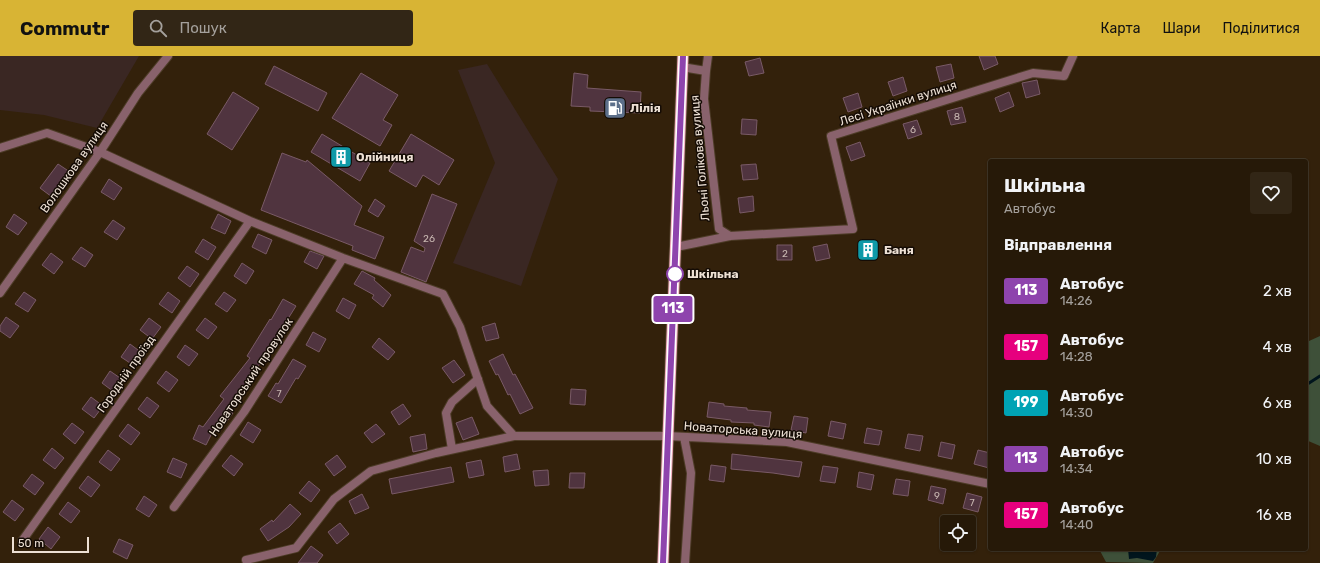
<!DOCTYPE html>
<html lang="uk">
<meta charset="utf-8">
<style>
:root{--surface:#261908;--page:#322616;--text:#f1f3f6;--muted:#a4a09c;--line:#423829;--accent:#d8b434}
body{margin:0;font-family:Rubik,sans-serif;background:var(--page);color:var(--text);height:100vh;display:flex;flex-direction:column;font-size:15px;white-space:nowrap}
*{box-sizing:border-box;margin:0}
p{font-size:13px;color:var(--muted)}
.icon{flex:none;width:22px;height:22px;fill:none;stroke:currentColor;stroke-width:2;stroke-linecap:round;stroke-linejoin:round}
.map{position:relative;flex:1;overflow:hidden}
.details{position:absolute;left:988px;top:103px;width:320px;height:392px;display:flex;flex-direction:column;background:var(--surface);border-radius:4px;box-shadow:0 1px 3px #0004,0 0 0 1px var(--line)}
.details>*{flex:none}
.badge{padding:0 8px;border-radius:3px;font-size:14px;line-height:26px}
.tools{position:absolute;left:940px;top:459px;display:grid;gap:8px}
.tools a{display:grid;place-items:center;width:36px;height:36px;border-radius:4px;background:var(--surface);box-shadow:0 1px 3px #0004,0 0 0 1px var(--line);font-size:20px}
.scale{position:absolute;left:12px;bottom:10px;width:77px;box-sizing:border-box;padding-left:4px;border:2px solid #ede0d4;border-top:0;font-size:11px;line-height:14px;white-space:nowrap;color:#ede0d4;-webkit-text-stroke:3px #150c05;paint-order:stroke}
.map>.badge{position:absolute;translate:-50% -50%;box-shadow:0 0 0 2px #fff}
h2{padding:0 16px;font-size:15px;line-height:36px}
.round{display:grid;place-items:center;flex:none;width:42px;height:42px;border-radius:4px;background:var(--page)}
.summary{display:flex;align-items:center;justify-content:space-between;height:68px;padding:0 16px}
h1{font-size:19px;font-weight:700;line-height:30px}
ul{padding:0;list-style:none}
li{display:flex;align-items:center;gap:12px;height:56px;padding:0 16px}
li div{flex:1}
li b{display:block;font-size:15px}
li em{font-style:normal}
li .badge{min-width:44px;font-weight:700;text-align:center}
header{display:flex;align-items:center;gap:24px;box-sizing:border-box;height:56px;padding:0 20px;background:var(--accent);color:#111}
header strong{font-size:19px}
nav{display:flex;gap:22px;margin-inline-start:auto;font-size:14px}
.search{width:280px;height:36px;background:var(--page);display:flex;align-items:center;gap:10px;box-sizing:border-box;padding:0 14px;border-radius:4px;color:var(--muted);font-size:15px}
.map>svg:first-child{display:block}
</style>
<header>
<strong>Commutr</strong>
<div class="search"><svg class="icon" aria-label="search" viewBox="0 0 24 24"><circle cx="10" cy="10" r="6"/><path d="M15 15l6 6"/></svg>Пошук</div>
<nav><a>Карта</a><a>Шари</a><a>Поділитися</a></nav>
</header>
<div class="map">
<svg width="1320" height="507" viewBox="0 0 1320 507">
<rect width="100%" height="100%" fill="#33210b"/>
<path fill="#3a2723" d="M 0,0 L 139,0 L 97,72 L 44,59 L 0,54 Z
M 487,8 L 558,123 L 521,230 L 453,207 L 495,107 L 458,14 Z"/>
<path fill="#3e5039" d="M 1306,275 L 1309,285 L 1320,280 L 1320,390 L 1306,384 Z
M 1099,493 L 1161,493 L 1153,507 L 1106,506 Z"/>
<path fill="#01151d" d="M 1128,493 L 1157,493 L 1156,501 L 1153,505 L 1137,502 L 1129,503 Z"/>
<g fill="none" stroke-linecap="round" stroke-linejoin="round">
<path stroke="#01151d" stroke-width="3" d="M 1306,329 L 1320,320"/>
</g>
<path fill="#50343f" stroke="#795a66" d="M 979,0 L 995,0 L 998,8 L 984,14 Z
M 760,2 L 764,17 L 749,20 L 745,6 Z
M 951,8 L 954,22 L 940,26 L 936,11 Z
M 274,10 L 327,37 L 318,55 L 265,28 Z
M 361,17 L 398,39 L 383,64 L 392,69 L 380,90 L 332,62 Z
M 574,17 L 588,19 L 587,32 L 641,36 L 640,57 L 590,55 L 590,51 L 571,50 Z
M 903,21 L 907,35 L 893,40 L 888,26 Z
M 1037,24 L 1040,38 L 1026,42 L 1022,27 Z
M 233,36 L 259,52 L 232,94 L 207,78 Z
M 1009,36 L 1014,50 L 1000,56 L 995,42 Z
M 858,37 L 862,51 L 848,56 L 843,42 Z
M 962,51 L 966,66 L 951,69 L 947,55 Z
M 742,63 L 757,64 L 756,79 L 741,78 Z
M 917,64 L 922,78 L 908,83 L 903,68 Z
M 322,78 L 370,107 L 360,125 L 311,96 Z
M 411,78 L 454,104 L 439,129 L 423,119 L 416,131 L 389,115 Z
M 860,86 L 865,100 L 851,105 L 846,91 Z
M 282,97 L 306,106 L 307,104 L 362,150 L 354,169 L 384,181 L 375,203 L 352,194 L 353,190 L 261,154 Z
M 58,108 L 70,116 L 52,141 L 40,132 Z
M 756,108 L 758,123 L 743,124 L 741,109 Z
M 109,123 L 122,132 L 114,144 L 101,136 Z
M 432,138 L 457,148 L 426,226 L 401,216 L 411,191 L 424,196 L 425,192 L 414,185 Z
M 753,140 L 754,155 L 740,157 L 738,142 Z
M 375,143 L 385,150 L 378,161 L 368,155 Z
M 14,158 L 27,167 L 18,179 L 6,171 Z
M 218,158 L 231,165 L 225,178 L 211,172 Z
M 113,164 L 125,172 L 117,184 L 104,176 Z
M 258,178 L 272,184 L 266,198 L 252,191 Z
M 203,183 L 216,191 L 208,204 L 195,196 Z
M 872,184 L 878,198 L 864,203 L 858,189 Z
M 827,188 L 830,202 L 816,205 L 813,191 Z
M 777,189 L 792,189 L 792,204 L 777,204 Z
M 81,191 L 93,199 L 85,211 L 72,203 Z
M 310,195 L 324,200 L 317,213 L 304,206 Z
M 51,197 L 63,206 L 54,218 L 42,209 Z
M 242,207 L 254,215 L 246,228 L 234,220 Z
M 187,210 L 199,218 L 190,231 L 178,222 Z
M 362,215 L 375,222 L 374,224 L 391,239 L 383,251 L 372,242 L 374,239 L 354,228 Z
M 24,236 L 36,244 L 28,256 L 15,248 Z
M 168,236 L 180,245 L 172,257 L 159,248 Z
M 224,236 L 236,244 L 227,256 L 215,248 Z
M 343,242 L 356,249 L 349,263 L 336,255 Z
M 283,243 L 296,250 L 254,317 L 256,319 L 228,354 L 233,357 L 224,369 L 218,365 L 206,389 L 193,383 L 199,369 L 203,371 L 224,343 L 220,340 L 250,302 L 247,300 L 270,263 L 271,264 Z
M 6,261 L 19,270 L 10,282 L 0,275 L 0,270 Z
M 149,262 L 161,271 L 152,283 L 140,274 Z
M 205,262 L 217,271 L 208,283 L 196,274 Z
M 495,267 L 499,282 L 486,285 L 482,271 Z
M 313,276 L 326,283 L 319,296 L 306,289 Z
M 379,282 L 395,296 L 388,304 L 372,291 Z
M 130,288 L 142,297 L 133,309 L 121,301 Z
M 185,289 L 198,298 L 189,310 L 177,301 Z
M 503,298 L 513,319 L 515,318 L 533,352 L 520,358 L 510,338 L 508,339 L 498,318 L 496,319 L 489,305 Z
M 293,303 L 306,310 L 298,323 L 296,322 L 281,347 L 268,340 L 276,327 L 278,328 Z
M 454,304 L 465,319 L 453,327 L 442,312 Z
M 110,315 L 123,324 L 114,336 L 102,327 Z
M 166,315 L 178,324 L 169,336 L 157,327 Z
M 571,333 L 586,334 L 585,349 L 570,348 Z
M 91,341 L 103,350 L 94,362 L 82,353 Z
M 147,341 L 159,350 L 150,362 L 138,353 Z
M 709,346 L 724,348 L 724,350 L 747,352 L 747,354 L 771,356 L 769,371 L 754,369 L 754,367 L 731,366 L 731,364 L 707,361 Z
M 403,348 L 411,360 L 399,369 L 391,356 Z
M 794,360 L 808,362 L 806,377 L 791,374 Z
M 472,361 L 479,378 L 463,384 L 456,367 Z
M 831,365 L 846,368 L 843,383 L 828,380 Z
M 248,366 L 261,374 L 253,387 L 240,379 Z
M 72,367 L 84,376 L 75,388 L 63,378 Z
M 128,368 L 140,377 L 131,389 L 119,380 Z
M 376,368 L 385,378 L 372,387 L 364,377 Z
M 867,372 L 882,375 L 879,389 L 864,387 Z
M 425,378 L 427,393 L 413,396 L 410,381 Z
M 908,378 L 923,380 L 920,395 L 905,392 Z
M 941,386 L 955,389 L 952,403 L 938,400 Z
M 52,392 L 64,402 L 55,413 L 43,404 Z
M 108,394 L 120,403 L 111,415 L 99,406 Z
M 978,394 L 990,397 L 989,412 L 974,408 Z
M 517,398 L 520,413 L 505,416 L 503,401 Z
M 732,398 L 802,406 L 799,421 L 773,417 L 731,413 Z
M 231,399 L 243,408 L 234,420 L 222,410 Z
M 337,399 L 346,411 L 334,420 L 325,408 Z
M 173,402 L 187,408 L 181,422 L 167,416 Z
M 481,404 L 484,419 L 469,422 L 466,407 Z
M 711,409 L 726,411 L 724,426 L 709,424 Z
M 823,410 L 838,412 L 835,427 L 820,425 Z
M 451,411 L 454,426 L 392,438 L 389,423 Z
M 548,414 L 549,429 L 535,430 L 533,415 Z
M 859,416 L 874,419 L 871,434 L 857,431 Z
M 570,417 L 585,417 L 584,432 L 569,432 Z
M 32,418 L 44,427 L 35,439 L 23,430 Z
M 88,420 L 100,429 L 91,441 L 79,432 Z
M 896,423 L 910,425 L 908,440 L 893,438 Z
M 309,425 L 320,434 L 311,446 L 299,437 Z
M 931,430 L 946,433 L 943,448 L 928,444 Z
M 967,437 L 982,441 L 978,456 L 963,452 Z
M 362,438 L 369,452 L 355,458 L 349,445 Z
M 144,440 L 157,449 L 149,461 L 136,453 Z
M 12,444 L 24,453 L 15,465 L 3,456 Z
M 68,446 L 80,455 L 71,467 L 59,458 Z
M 290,448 L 301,458 L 289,471 L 268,485 L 260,473 L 272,464 L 273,466 Z
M 340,467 L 349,478 L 337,488 L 328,476 Z
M 48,471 L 60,481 L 51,493 L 39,483 Z
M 119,483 L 133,489 L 127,503 L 113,496 Z
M 311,490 L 323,499 L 317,507 L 298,507 Z"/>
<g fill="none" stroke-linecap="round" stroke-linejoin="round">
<g stroke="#4d3c27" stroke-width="10">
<path id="minor" d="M 682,11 L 706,15 L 704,43 L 719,173 L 730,180
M 706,15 L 708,0
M 0,92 L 47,77 L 100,96 L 250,165 L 343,202 L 443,238 L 460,271 L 487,350 L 514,380 L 667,380 L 787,386 L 990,428
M 676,191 L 730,180 L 853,173 L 831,80 L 1033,17 L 1064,20 L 1073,0
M 0,237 L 100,96 L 138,37 L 168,0
M 684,381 L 691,417 L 685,507
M 452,393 L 446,357 L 452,346 L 478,323
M 174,451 L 244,356 L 343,202
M 22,485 L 250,165
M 246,504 L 296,492 L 334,443 L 371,415 L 436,397 L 514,380"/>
</g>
<g stroke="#4d3c27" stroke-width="13">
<path id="trunk" d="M 663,507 L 683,0"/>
</g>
<use href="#minor" stroke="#89626c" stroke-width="8"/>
<use href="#trunk" stroke="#f6b1c2" stroke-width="11"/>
</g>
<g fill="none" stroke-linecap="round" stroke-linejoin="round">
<g stroke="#fff" stroke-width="9">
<path id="line" d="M 663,507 L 683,0"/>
</g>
<use href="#line" stroke="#8e44ad" stroke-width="6"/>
</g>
<defs>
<g id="fuel-square" transform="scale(1.15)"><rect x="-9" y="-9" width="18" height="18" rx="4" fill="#5c6f8a" stroke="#150c05"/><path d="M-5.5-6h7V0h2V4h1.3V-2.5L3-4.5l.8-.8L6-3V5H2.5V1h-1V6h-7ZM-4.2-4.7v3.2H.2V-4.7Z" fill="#fff"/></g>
<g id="building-square" transform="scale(1.15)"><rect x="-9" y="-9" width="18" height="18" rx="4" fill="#0f9aa8" stroke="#150c05"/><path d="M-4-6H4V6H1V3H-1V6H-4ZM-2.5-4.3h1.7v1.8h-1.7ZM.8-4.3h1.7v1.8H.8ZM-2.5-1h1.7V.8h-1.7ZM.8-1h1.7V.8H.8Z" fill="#fff"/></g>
</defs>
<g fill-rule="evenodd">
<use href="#fuel-square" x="615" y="52"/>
<use href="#building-square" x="341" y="101"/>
<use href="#building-square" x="868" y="194"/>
</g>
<circle fill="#fff" stroke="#8e44ad" stroke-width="2" cx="675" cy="218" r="8"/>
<g text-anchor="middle" stroke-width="3" stroke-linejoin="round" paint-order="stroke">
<g font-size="10" fill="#c6b5af">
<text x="957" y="64">8</text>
<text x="913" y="77">6</text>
<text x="429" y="186">26</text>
<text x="785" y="201">2</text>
<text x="279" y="341">7</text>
<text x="937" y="443">9</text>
<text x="972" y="450">7</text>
</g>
<g font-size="12" fill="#ede0d4" stroke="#150c05">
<text transform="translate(898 47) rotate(-18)" y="4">Лесі Українки вулиця</text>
<text transform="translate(700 102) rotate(-95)" y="4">Льоні Голікова вулиця</text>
<text transform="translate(74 111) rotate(-55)" y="4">Волошкова вулиця</text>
<text transform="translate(126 318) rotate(-55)" y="4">Городній проїзд</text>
<text transform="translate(251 321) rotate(-56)" y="4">Новаторський провулок</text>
<text transform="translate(743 374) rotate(4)" y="4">Новаторська вулиця</text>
</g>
<g font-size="12" font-weight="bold" fill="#ede0d4" stroke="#150c05" text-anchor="start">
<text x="630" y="56">Лілія</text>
<text x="356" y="105">Олійниця</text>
<text x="884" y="198">Баня</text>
</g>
<g font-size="12" font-weight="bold" fill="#ede0d4" stroke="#150c05" text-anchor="start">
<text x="687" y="222">Шкільна</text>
</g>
</g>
</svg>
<div class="tools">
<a><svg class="icon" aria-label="locate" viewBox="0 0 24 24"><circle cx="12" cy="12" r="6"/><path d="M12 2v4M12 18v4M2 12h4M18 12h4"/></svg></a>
</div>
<div class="scale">50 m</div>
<b class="badge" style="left:673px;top:253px;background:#8e44ad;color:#fff">113</b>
<section class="details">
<div class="summary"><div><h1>Шкільна</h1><p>Автобус</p></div><a class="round"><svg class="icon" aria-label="heart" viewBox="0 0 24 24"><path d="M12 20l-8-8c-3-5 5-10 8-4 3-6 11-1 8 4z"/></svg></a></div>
<h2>Відправлення</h2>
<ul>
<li><span class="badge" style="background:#8e44ad;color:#fff">113</span><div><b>Автобус</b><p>14:26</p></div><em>2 хв</em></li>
<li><span class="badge" style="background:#e6007e;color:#fff">157</span><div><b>Автобус</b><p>14:28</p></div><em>4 хв</em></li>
<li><span class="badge" style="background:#00a3b4;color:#fff">199</span><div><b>Автобус</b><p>14:30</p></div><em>6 хв</em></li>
<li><span class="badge" style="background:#8e44ad;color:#fff">113</span><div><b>Автобус</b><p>14:34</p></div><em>10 хв</em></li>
<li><span class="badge" style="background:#e6007e;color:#fff">157</span><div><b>Автобус</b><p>14:40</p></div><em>16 хв</em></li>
</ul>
</section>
</div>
